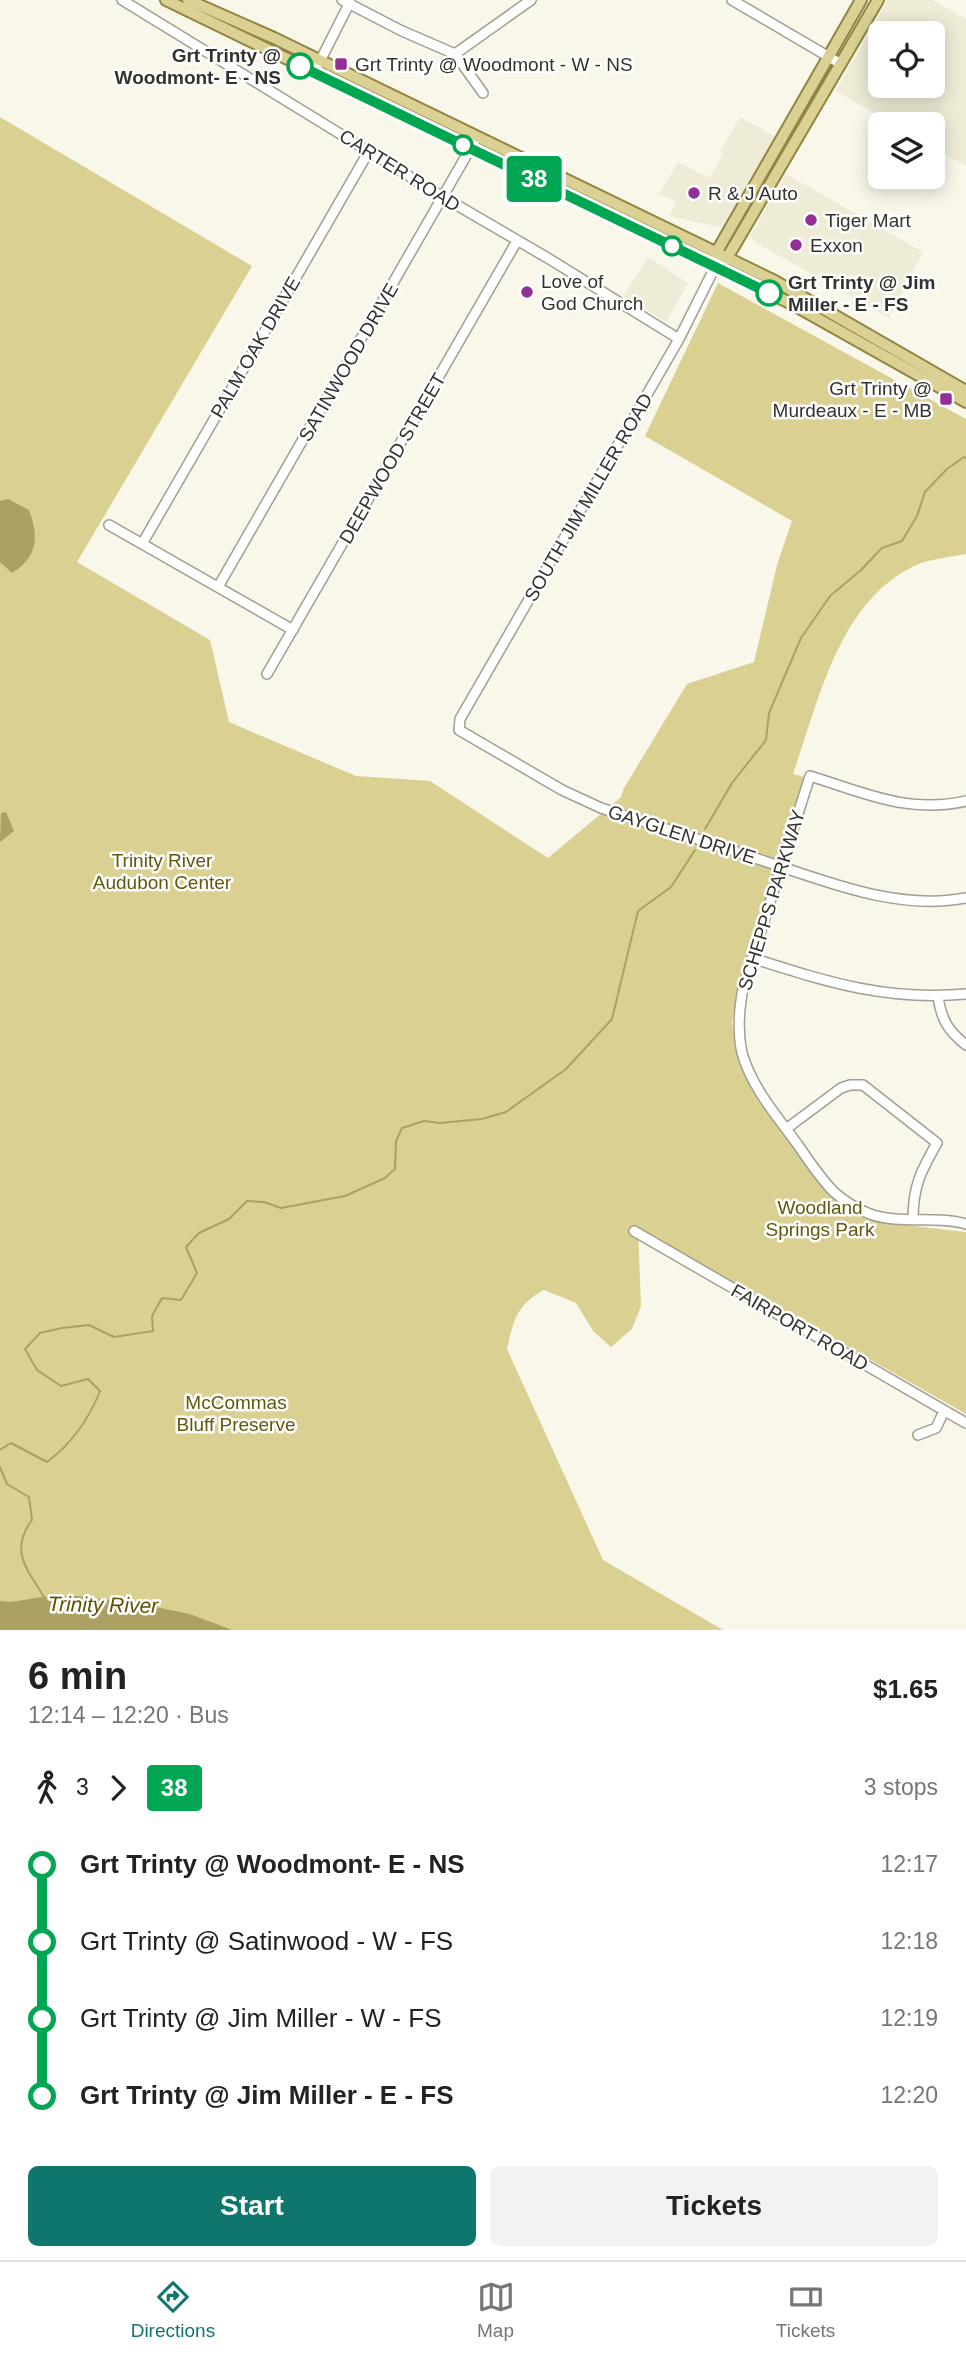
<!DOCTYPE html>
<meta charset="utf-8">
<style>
:root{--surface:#fff;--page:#f2f2f2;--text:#222;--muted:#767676;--line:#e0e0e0;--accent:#0f766e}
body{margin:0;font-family:Helvetica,sans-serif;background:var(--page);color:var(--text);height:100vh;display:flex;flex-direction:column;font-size:26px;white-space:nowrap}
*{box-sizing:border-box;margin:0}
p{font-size:23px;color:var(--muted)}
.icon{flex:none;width:38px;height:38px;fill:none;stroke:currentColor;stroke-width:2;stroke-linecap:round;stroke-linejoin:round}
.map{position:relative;height:1630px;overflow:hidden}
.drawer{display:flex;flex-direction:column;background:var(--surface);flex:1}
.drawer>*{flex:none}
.badge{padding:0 14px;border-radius:5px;font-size:24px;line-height:46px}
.buttons{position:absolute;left:868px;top:21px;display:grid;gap:14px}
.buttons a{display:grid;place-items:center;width:77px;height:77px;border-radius:10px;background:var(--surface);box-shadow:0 4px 18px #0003;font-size:35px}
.map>.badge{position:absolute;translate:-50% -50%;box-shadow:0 0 0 4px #fff}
.legs{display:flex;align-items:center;gap:10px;height:77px;padding:0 28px;font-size:23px}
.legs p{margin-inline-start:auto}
.summary{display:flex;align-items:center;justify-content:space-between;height:119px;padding:0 28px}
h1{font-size:38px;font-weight:700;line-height:52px}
.action{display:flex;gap:14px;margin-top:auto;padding:14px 28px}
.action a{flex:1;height:80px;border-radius:10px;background:var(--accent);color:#fff;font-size:28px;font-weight:700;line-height:80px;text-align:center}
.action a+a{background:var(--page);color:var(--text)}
ul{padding:0 28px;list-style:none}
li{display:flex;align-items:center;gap:24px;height:77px;font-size:26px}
li i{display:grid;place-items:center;width:10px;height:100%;margin:0 9px;background:currentColor}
li i::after{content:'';width:18px;height:18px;margin:-9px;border:5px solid;border-radius:50%;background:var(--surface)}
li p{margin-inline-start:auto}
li:first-child i{background:linear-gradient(#0000 50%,currentColor 0)}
li:last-child i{background:linear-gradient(currentColor 50%,#0000 0)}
.dock{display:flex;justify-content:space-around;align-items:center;height:98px;border-top:2px solid var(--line);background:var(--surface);font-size:19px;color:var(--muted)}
.dock a{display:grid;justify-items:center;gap:4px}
.dock .active{color:var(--accent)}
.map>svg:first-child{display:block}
</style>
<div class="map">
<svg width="966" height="1630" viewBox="0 0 966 1630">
<rect width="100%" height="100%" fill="#f9f7ea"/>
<path fill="#eeebd6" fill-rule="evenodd" d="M 888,0 L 932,0 L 966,19 L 966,166 L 933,147 L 933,124 L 893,124 L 836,91 ZM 933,33 L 933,86 L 880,86 L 880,33 Z
M 740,117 L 777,138 L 724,228 L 669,216 L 676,202 L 659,194 L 678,162 L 709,178 L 723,154 L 720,151 Z
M 786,174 L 923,252 L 889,318 L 753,241 L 751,235 Z
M 648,257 L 688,283 L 666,322 L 623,296 Z"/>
<path fill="#dad092" d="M 0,117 L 252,266 L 77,562 L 210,640 L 229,722 L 356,776 L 430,781 L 548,858 L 621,797 L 624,788 L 687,684 L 754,662 L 777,565 L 792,521 L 645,436 L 718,283 L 966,419 L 966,554 C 950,557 929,559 914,566 C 838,603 819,701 793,774 L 804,777 L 738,989 L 732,1023 L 740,1064 L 770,1116 L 826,1190 L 866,1216 L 887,1223 L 966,1232 L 966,1414 L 638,1228 L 641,1306 L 632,1329 L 611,1347 L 593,1331 L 576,1303 L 544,1290 C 516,1305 514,1320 507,1349 L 603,1560 L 723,1630 L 0,1630 Z"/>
<path fill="#aba163" d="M 8,499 L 29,510 C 39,536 38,557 12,573 L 0,562 L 0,501 Z
M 6,812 L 14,831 L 0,842 L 1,813 Z
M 77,1596 L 136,1603 L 190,1614 L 232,1630 L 0,1630 L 0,1601 L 11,1602 L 42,1597 Z"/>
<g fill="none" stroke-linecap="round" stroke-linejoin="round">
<path stroke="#aba163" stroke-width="2" d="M 705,829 L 732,783 L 766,740 L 769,713 L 801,638 L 830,596 L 861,570 L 882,548 L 902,541 L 917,516 L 925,492 L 947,469 L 964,457 L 966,458
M 0,1450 L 11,1443 L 47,1462 C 71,1444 89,1419 100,1391 L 88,1379 L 61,1386 L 37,1370 L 25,1349 L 40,1333 L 62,1328 L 89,1325 L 114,1337 L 153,1331 L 152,1316 L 162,1298 L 181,1300 L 197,1273 L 186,1247 L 199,1233 L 229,1219 L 247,1201 L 264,1202 L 281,1208 L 345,1196 L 385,1178 L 395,1169 L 396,1141 L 402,1128 L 424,1121 L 440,1123 L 482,1119 L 506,1112 L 566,1069 L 612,1019 L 638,911 L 671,887 L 695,850
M 0,1467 L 7,1484 L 29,1497 L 32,1520 C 8,1552 29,1571 45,1599"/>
<g stroke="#a19f93" stroke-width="12">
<path id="minor" d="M 122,0 L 443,197 L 546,257 L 679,339
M 342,0 L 402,31 L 455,54 L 483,93
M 732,0 L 841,64
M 455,54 L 531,0
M 314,73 L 350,2
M 715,267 L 679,339 L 460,719 L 459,730 L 562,790 L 601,808 C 655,825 710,843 764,861 C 828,882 897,911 966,898
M 109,525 L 293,630
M 142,544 L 369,151
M 218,587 L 477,137
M 267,674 L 517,241
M 966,801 C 907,814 865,793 810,776 L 744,984 C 739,1007 737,1030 742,1053 C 752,1088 777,1116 798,1145 C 809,1161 820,1178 834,1192 C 844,1201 857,1209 870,1214 C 901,1225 935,1215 966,1224
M 752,958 C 828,982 884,1001 966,994
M 938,996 C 941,1019 948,1031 966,1045
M 786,1129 L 841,1088 L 850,1085 L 863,1085 L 937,1143 C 921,1171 913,1186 913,1219
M 634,1231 L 966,1423
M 918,1435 L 936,1428 L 944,1411"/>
</g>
<g stroke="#918542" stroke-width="14">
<path id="major" d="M 166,0 L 790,303 L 966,402
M 188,0 L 274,38 L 775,281 L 966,391
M 716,257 L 716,253 L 861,0
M 723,262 L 727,258 L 878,0"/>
</g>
<use href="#minor" stroke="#fff" stroke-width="9"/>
<use href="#major" stroke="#dbd194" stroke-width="10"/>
</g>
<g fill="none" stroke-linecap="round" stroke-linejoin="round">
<g stroke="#fff" stroke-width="16">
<path id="line-1" d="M 300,66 L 769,293"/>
</g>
<use href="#line-1" stroke="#00a651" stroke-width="10"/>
</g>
<g fill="#923097" stroke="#fff" stroke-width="2.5">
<rect x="334" y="57" width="14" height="14" rx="3.5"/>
<circle cx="694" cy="193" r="7"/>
<circle cx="811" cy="220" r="7"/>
<circle cx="796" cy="245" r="7"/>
<circle cx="527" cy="292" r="7"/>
<rect x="939" y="392" width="14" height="14" rx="3.5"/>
</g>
<g fill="#fff" stroke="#00a651" stroke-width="3.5">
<circle cx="300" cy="66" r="12"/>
<circle cx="463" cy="145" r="9"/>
<circle cx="672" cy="246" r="9"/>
<circle cx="769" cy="293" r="12"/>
</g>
<g text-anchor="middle" stroke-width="5" stroke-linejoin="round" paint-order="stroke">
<g font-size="19" font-weight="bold" fill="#33322d" stroke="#fff" text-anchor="end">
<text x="281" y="62">Grt Trinty @<tspan x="281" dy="22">Woodmont- E - NS</tspan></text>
<text x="788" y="289" text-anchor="start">Grt Trinty @ Jim<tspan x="788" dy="22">Miller - E - FS</tspan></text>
</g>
<g font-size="19" fill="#33322d" stroke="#fff" text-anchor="start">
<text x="355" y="71">Grt Trinty @ Woodmont - W - NS</text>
<text x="708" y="200">R &amp; J Auto</text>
<text x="825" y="227">Tiger Mart</text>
<text x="810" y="252">Exxon</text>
<text x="541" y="288">Love of<tspan x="541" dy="22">God Church</tspan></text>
<text x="932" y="395" text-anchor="end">Grt Trinty @<tspan x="932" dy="22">Murdeaux - E - MB</tspan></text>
</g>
<g font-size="19" fill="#33322d" stroke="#fff">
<text transform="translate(400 170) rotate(32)" y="7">CARTER ROAD</text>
<text transform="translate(255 347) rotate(-60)" y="7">PALM OAK DRIVE</text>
<text transform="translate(348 362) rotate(-60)" y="7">SATINWOOD DRIVE</text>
<text transform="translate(392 458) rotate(-60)" y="7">DEEPWOOD STREET</text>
<text transform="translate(588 497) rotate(-60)" y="7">SOUTH JIM MILLER ROAD</text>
<text transform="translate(682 834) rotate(18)" y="7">GAYGLEN DRIVE</text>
<text transform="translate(771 900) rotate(-73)" y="7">SCHEPPS PARKWAY</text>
<text transform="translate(800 1327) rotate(30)" y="7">FAIRPORT ROAD</text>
</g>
<g font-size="19" fill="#62570b" stroke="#fff">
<text x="162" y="867">Trinity River<tspan x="162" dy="22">Audubon Center</tspan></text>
<text x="820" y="1214">Woodland<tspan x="820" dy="22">Springs Park</tspan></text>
<text x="236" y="1409">McCommas<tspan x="236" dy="22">Bluff Preserve</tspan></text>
</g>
<g font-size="21" font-style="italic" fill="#5d5201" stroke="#fff">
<text transform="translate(103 1605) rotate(1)" y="7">Trinity River</text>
</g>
</g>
</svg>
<div class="buttons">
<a><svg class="icon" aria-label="locate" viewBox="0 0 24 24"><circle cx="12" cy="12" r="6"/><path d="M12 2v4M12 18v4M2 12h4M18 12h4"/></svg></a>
<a><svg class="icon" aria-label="layers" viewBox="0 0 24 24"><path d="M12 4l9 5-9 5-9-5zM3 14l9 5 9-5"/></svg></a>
</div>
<b class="badge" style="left:534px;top:179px;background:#00a651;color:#fff">38</b>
</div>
<section class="drawer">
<div class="summary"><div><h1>6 min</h1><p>12:14 – 12:20 · Bus</p></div><b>$1.65</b></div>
<div class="legs"><svg class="icon" aria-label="walk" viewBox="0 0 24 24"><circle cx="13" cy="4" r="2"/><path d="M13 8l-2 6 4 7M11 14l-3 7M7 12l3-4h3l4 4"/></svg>3<svg class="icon" aria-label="forward" viewBox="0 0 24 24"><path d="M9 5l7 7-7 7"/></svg><b class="badge" style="background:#00a651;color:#fff">38</b><p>3 stops</p></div>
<ul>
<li><i style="color:#00a651"></i><b>Grt Trinty @ Woodmont- E - NS</b><p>12:17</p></li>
<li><i style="color:#00a651"></i><span>Grt Trinty @ Satinwood - W - FS</span><p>12:18</p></li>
<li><i style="color:#00a651"></i><span>Grt Trinty @ Jim Miller - W - FS</span><p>12:19</p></li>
<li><i style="color:#00a651"></i><b>Grt Trinty @ Jim Miller - E - FS</b><p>12:20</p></li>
</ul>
<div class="action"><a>Start</a><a>Tickets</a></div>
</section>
<nav class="dock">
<a class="active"><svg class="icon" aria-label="directions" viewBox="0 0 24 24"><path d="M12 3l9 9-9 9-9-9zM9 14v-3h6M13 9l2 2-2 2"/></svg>Directions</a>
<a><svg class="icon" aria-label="map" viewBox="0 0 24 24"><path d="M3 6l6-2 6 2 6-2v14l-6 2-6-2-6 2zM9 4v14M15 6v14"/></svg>Map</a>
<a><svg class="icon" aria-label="tickets" viewBox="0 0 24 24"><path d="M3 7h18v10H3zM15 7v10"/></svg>Tickets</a>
</nav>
